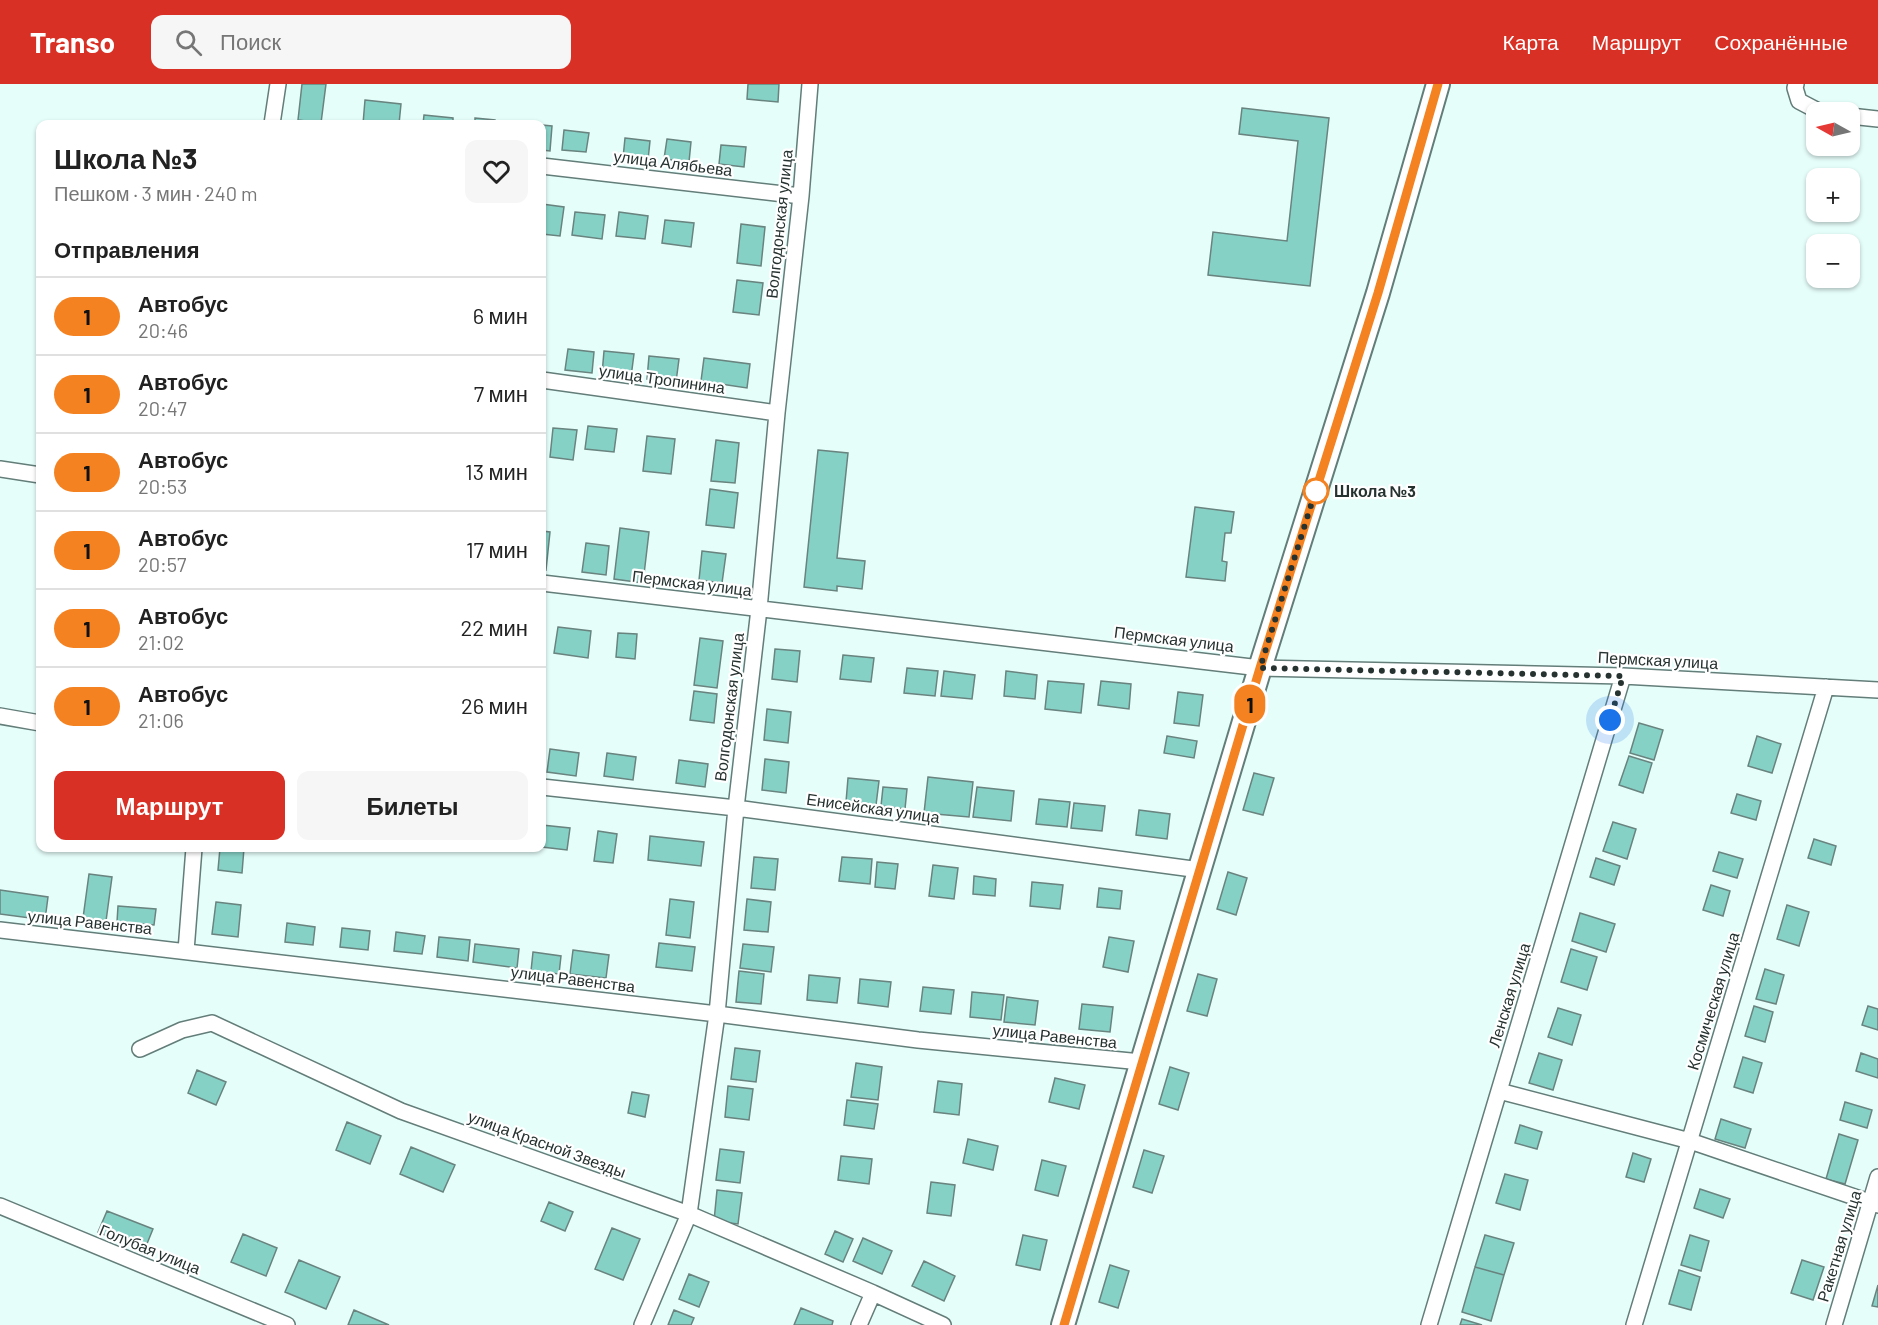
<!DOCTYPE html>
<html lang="ru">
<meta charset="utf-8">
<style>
:root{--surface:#fff;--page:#f6f6f6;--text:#222;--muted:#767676;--line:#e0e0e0;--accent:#d93025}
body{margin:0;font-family:Barlow,sans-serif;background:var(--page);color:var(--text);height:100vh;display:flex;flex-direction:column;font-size:22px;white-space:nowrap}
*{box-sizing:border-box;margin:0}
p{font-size:20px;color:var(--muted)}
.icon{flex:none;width:33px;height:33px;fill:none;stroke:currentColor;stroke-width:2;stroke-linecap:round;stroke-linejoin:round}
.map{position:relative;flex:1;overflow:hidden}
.sheet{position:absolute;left:36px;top:36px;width:510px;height:732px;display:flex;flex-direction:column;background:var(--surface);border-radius:12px;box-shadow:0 2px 4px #0004}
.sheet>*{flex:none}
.badge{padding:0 12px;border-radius:20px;font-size:21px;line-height:39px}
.needle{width:39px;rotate:278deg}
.controls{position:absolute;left:1806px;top:18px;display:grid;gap:12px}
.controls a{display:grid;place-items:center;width:54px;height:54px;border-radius:12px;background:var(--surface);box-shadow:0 2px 4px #0004;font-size:30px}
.you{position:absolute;width:30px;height:30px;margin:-15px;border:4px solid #fff;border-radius:50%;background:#1a73e8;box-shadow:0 0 0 9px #1a73e833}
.map>.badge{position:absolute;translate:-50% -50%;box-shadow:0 0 0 3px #fff}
h2{padding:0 18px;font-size:22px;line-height:54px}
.round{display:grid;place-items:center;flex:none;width:63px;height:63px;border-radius:12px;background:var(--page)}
.overview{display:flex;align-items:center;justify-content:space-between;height:102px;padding:0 18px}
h1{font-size:28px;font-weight:700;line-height:45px}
.action{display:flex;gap:12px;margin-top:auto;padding:12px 18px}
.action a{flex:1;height:69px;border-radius:12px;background:var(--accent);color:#fff;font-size:24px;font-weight:700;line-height:69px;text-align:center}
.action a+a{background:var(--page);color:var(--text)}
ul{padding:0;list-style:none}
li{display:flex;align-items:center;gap:18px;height:78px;padding:0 18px;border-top:2px solid var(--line)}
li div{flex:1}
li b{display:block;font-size:22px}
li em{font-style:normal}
li .badge{min-width:66px;font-weight:700;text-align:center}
header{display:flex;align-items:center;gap:36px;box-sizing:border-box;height:84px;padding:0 30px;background:var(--accent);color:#fff}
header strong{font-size:28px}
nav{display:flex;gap:33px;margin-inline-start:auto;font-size:21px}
.search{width:420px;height:54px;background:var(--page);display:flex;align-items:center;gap:15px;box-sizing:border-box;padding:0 21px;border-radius:12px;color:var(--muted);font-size:22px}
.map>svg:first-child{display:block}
</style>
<header>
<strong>Transo</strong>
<div class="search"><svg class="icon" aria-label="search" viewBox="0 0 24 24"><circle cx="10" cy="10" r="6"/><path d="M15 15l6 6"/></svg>Поиск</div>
<nav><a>Карта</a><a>Маршрут</a><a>Сохранённые</a></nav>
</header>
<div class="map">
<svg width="1878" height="1241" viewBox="0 0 1878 1241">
<rect width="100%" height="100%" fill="#e6fefa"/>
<path fill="#86d1c6" stroke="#69837f" stroke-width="1.5" d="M 302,0 L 326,0 L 321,39 L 298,36 Z
M 748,0 L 779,0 L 778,18 L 747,15 Z
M 365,16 L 401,20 L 399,40 L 363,40 Z
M 1242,24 L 1329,34 L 1310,202 L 1208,191 L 1213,148 L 1287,157 L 1298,57 L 1239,50 Z
M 424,31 L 453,34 L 453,40 L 423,40 Z
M 475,34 L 495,36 L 495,40 L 475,40 Z
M 542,41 L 552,42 L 550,67 L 542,66 Z
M 564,46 L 589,49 L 586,68 L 562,66 Z
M 625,54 L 650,57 L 648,76 L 623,74 Z
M 667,55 L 691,58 L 689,78 L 664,75 Z
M 721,61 L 746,63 L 744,83 L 719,80 Z
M 542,120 L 564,123 L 560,152 L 542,150 Z
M 575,128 L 605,131 L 602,155 L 572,151 Z
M 619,128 L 648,132 L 645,155 L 616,152 Z
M 665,136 L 694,139 L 691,163 L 662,159 Z
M 741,140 L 765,143 L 761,182 L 737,179 Z
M 737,196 L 763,199 L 759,231 L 733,228 Z
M 568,265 L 594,268 L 592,289 L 565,286 Z
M 604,267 L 634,270 L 631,293 L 602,290 Z
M 649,272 L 679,275 L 676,298 L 647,295 Z
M 704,274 L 750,280 L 747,304 L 701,297 Z
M 588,342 L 617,345 L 614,368 L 585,365 Z
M 553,344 L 577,346 L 573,376 L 550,373 Z
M 647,352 L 675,355 L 671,390 L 643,387 Z
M 716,356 L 739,359 L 735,399 L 711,397 Z
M 818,366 L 848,369 L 837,474 L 865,477 L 862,505 L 837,502 L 837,507 L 804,503 Z
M 710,405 L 738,409 L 734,444 L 706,441 Z
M 1195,423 L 1234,428 L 1231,449 L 1225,449 L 1222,477 L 1227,478 L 1225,497 L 1186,493 Z
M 620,444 L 649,448 L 643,499 L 614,495 Z
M 542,447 L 550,448 L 546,486 L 542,485 Z
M 586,459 L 609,462 L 606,491 L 582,488 Z
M 702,467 L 726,470 L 722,499 L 699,496 Z
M 558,543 L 591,547 L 588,574 L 554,569 Z
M 618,549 L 637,550 L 635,575 L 616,573 Z
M 700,554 L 723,557 L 717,604 L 694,601 Z
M 775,565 L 800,567 L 797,598 L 772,595 Z
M 843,571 L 874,574 L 871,598 L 840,595 Z
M 907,584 L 938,587 L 935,612 L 904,609 Z
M 944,587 L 975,591 L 972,615 L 941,612 Z
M 1006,587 L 1037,591 L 1035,615 L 1004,612 Z
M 1048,597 L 1084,600 L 1081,629 L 1045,625 Z
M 1101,597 L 1131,600 L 1129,625 L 1098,621 Z
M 694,607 L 717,610 L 714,639 L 690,636 Z
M 1178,608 L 1203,611 L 1199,642 L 1174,639 Z
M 767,625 L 791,628 L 788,659 L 764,656 Z
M 1639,639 L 1663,646 L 1654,676 L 1630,669 Z
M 1167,652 L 1197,657 L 1194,674 L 1164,669 Z
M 1757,652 L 1781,660 L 1772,689 L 1748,682 Z
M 550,665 L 579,669 L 576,692 L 547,688 Z
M 607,669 L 636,673 L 633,696 L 604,692 Z
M 1629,672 L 1652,679 L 1643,709 L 1619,701 Z
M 765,675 L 789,678 L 786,709 L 762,706 Z
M 679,676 L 708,680 L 705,703 L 676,699 Z
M 1254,689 L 1274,694 L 1263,731 L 1243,726 Z
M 928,693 L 973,698 L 969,733 L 924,729 Z
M 848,694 L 879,697 L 876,721 L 846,718 Z
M 883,703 L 907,705 L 905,725 L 881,722 Z
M 977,703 L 1014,707 L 1011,737 L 973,733 Z
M 1737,710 L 1761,717 L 1756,736 L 1731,729 Z
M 1039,715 L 1070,718 L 1067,743 L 1036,740 Z
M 1074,719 L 1105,722 L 1102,747 L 1071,744 Z
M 1139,726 L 1170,730 L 1167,755 L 1136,751 Z
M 1613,738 L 1636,745 L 1627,775 L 1603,767 Z
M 542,741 L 570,744 L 567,766 L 542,763 Z
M 598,747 L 617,750 L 613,779 L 594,777 Z
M 650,752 L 704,758 L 701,782 L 648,776 Z
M 1814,755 L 1836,762 L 1831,781 L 1808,774 Z
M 220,764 L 244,764 L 242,789 L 218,786 Z
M 1719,768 L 1743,775 L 1737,794 L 1713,787 Z
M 754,773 L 778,775 L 775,806 L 751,804 Z
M 842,773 L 872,775 L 870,800 L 839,797 Z
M 1596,774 L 1620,782 L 1614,801 L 1590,793 Z
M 877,778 L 898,780 L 895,805 L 875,803 Z
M 933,781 L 958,784 L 954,815 L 929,812 Z
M 1228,788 L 1247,794 L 1236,831 L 1217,825 Z
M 89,790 L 112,793 L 106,837 L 83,834 Z
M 974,792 L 996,795 L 995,812 L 973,810 Z
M 1032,798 L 1063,801 L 1060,825 L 1030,822 Z
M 1711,801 L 1730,807 L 1723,832 L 1703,826 Z
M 1099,804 L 1122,807 L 1120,825 L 1097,823 Z
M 0,806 L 48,813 L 45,836 L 0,830 Z
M 670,815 L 694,818 L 690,854 L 666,851 Z
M 747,815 L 771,818 L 768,848 L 744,846 Z
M 216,818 L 241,821 L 238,853 L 212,850 Z
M 1787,821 L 1809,828 L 1799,862 L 1777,855 Z
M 118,822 L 156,825 L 154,841 L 117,838 Z
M 1580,829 L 1615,840 L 1606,868 L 1572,857 Z
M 287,839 L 315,843 L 313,861 L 285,858 Z
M 342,844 L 370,847 L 368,866 L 340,863 Z
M 396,848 L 425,852 L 422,870 L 394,867 Z
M 439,853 L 470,856 L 468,877 L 437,873 Z
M 1109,853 L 1134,857 L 1128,888 L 1103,883 Z
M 659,859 L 695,863 L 692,887 L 656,883 Z
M 475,860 L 519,865 L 517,884 L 473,878 Z
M 743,860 L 774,863 L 771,888 L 740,884 Z
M 1571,865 L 1597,873 L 1587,906 L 1561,898 Z
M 573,866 L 609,871 L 606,894 L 570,890 Z
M 533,868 L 561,872 L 559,890 L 531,887 Z
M 1765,885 L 1784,891 L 1776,920 L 1756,915 Z
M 739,887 L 764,890 L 761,920 L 736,918 Z
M 1198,890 L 1217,895 L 1207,932 L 1187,927 Z
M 809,891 L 840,894 L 837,919 L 807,916 Z
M 860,895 L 891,898 L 888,923 L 858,919 Z
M 923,903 L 954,906 L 951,930 L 920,927 Z
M 972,908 L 1004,911 L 1001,936 L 970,933 Z
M 1007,913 L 1038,917 L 1035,941 L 1004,938 Z
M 1082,920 L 1113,923 L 1110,948 L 1079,945 Z
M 1754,922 L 1773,928 L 1765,958 L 1745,952 Z
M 1868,922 L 1878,925 L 1878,946 L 1862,941 Z
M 1558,924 L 1581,931 L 1572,961 L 1548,953 Z
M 735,964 L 760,967 L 756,998 L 731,995 Z
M 1539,969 L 1562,976 L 1553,1006 L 1529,999 Z
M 1861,969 L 1878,975 L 1878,994 L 1856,987 Z
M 1743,973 L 1762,979 L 1753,1009 L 1734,1003 Z
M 856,979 L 882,983 L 878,1016 L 851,1013 Z
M 1170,983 L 1189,989 L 1178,1026 L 1159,1020 Z
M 197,986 L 226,998 L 216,1021 L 188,1009 Z
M 1055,994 L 1085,1001 L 1079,1025 L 1049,1018 Z
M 938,997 L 962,1000 L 959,1031 L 934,1028 Z
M 728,1002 L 753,1005 L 749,1036 L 725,1033 Z
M 632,1008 L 649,1011 L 645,1033 L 628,1029 Z
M 847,1016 L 878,1020 L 874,1045 L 844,1041 Z
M 1845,1018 L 1872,1026 L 1867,1044 L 1840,1036 Z
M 1721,1035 L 1751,1045 L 1745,1064 L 1715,1055 Z
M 347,1038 L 381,1052 L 370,1080 L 336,1066 Z
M 1520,1041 L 1542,1048 L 1537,1065 L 1515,1059 Z
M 1839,1050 L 1858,1056 L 1845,1100 L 1826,1095 Z
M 968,1055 L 998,1062 L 993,1086 L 963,1079 Z
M 411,1063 L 455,1081 L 443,1108 L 400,1090 Z
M 720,1065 L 744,1068 L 740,1099 L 716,1096 Z
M 1144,1066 L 1164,1072 L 1152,1109 L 1133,1103 Z
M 1633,1069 L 1651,1075 L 1644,1098 L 1626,1093 Z
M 841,1072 L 872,1075 L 869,1100 L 838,1096 Z
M 1042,1076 L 1066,1082 L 1058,1112 L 1035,1106 Z
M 1505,1090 L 1528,1096 L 1520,1126 L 1496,1119 Z
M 931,1098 L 955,1101 L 951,1132 L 927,1129 Z
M 1700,1105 L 1730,1115 L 1723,1134 L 1694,1124 Z
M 717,1106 L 742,1109 L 738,1140 L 714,1137 Z
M 549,1118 L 573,1128 L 565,1147 L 541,1137 Z
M 107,1127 L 153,1145 L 144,1167 L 98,1148 Z
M 612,1144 L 640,1155 L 623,1196 L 595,1185 Z
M 835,1147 L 853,1155 L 843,1178 L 825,1170 Z
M 243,1150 L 277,1164 L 266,1192 L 231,1178 Z
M 1023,1151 L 1047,1156 L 1040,1186 L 1016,1181 Z
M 1485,1151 L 1514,1159 L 1504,1191 L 1475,1183 Z
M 1690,1151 L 1709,1157 L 1701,1187 L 1681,1181 Z
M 863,1154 L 892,1167 L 882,1190 L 853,1177 Z
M 299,1176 L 340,1193 L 326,1225 L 285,1208 Z
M 1802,1176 L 1824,1183 L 1813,1216 L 1791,1209 Z
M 924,1177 L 955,1192 L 944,1217 L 912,1202 Z
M 1110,1181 L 1129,1187 L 1118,1224 L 1099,1218 Z
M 1475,1183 L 1504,1191 L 1491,1237 L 1462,1228 Z
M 1679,1186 L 1700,1193 L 1691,1226 L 1669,1220 Z
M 689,1190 L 709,1198 L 699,1223 L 679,1215 Z
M 1878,1201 L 1878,1223 L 1872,1222 Z
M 801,1224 L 833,1237 L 832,1241 L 794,1241 Z
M 354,1226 L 389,1241 L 348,1241 Z
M 674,1226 L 694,1234 L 691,1241 L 668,1241 Z
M 1462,1235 L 1482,1241 L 1460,1241 Z"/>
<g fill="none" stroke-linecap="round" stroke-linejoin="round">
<g stroke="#637d79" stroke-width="18">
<path id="street" d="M 1796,0 L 1795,4 L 1799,17 L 1820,28
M 1850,32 L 1878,35
M 272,40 L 278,0
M 542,82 L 801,112
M 542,296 L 777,329
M 0,385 L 40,391
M 542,499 L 1260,584 L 1623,592 L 1878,606
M 0,632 L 40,639
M 542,703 L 736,724 L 1200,786
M 0,846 L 717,930 L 918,956 L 1141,978
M 186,867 L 194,764
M 140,965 L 182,946 L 212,939 L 401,1027 L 689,1130 L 873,1209 L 943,1241
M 1499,1007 L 1690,1057 L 1878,1121
M 0,1122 L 287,1241
M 642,1241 L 689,1130 L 717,930 L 736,724 L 759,525 L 777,329 L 801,112 L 810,0
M 859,1241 L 873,1209
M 1429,1241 L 1623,592
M 1634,1241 L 1826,603
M 1834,1241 L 1878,1093"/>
</g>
<g stroke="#637d79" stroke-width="26">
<path id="secondary" d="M 1063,1241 L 1260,584 L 1378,209 L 1438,0"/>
</g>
<use href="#street" stroke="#fff" stroke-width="15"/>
<use href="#secondary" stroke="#fff" stroke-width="22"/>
</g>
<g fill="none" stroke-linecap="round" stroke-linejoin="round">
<g stroke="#fff" stroke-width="14">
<path id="line" d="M 1064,1241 L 1260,584 L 1378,209 L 1438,0"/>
</g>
<use href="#line" stroke="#f58220" stroke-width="9"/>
<path stroke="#263230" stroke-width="6" stroke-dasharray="0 10.8" d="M 1316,407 L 1318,399 L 1260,584 L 1623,592 L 1610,636"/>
</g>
<circle fill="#fff" stroke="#f58220" stroke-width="3" cx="1316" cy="407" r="12"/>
<g text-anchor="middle" stroke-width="4.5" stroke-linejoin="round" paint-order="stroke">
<g font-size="16" fill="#263230" stroke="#fff">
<text transform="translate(673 79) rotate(7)" y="6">улица Алябьева</text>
<text transform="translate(779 140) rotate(-84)" y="6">Волгодонская улица</text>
<text transform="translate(662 295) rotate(8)" y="6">улица Тропинина</text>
<text transform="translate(692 499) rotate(7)" y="6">Пермская улица</text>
<text transform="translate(1174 555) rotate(7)" y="6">Пермская улица</text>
<text transform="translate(1658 576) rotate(3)" y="6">Пермская улица</text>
<text transform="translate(729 623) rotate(-83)" y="6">Волгодонская улица</text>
<text transform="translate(873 724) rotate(8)" y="6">Енисейская улица</text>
<text transform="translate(90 838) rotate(6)" y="6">улица Равенства</text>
<text transform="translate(573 895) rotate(7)" y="6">улица Равенства</text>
<text transform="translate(1509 911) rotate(-73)" y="6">Ленская улица</text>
<text transform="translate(1713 917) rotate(-73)" y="6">Космическая улица</text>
<text transform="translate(1055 952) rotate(6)" y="6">улица Равенства</text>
<text transform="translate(547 1060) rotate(20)" y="6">улица Красной Звезды</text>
<text transform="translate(1839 1162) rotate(-73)" y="6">Ракетная улица</text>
<text transform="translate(150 1165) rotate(22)" y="6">Голубая улица</text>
</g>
<g font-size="16" font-weight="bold" fill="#263230" stroke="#fff" text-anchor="start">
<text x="1334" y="413">Школа №3</text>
</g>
</g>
</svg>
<div class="controls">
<a><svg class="needle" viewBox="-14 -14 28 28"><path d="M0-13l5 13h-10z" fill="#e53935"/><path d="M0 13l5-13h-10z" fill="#767676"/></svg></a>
<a>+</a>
<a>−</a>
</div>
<div class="you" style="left:1610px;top:636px"></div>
<b class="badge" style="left:1250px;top:620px;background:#f58220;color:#111">1</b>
<section class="sheet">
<div class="overview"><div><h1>Школа №3</h1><p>Пешком · 3 мин · 240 m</p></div><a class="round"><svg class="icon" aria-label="heart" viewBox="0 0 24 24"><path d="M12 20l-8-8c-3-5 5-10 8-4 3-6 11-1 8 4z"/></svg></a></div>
<h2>Отправления</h2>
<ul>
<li><span class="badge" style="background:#f58220;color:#111">1</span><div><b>Автобус</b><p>20:46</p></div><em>6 мин</em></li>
<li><span class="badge" style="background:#f58220;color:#111">1</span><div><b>Автобус</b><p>20:47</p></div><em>7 мин</em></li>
<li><span class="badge" style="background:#f58220;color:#111">1</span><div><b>Автобус</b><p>20:53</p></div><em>13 мин</em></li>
<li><span class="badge" style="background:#f58220;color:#111">1</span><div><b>Автобус</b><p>20:57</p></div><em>17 мин</em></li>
<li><span class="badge" style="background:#f58220;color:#111">1</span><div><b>Автобус</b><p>21:02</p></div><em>22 мин</em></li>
<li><span class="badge" style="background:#f58220;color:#111">1</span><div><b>Автобус</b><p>21:06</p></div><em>26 мин</em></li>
</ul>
<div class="action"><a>Маршрут</a><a>Билеты</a></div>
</section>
</div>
